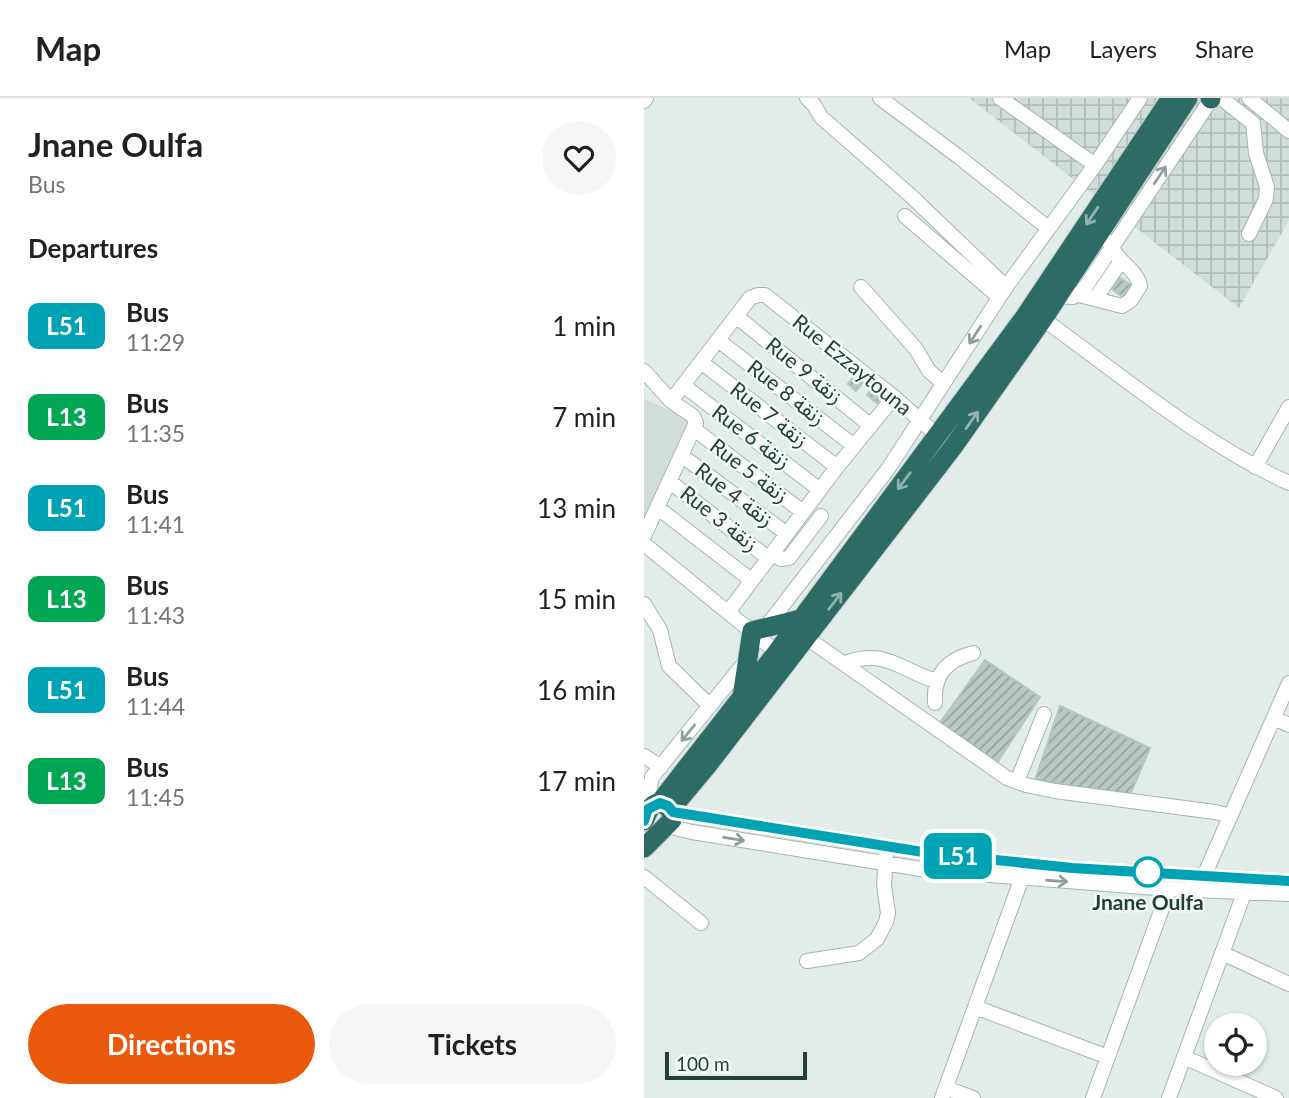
<!DOCTYPE html>
<meta charset="utf-8">
<style>
:root{--surface:#fff;--page:#f6f6f6;--text:#202124;--muted:#757577;--line:#e0e0e0;--accent:#ea580c}
body{margin:0;font-family:Lato,"Noto Sans Arabic",sans-serif;background:var(--page);color:var(--text);height:100vh;display:flex;flex-direction:column;font-size:26px;white-space:nowrap}
*{box-sizing:border-box;margin:0}
p{font-size:23px;color:var(--muted)}
.icon{flex:none;width:38px;height:38px;fill:none;stroke:currentColor;stroke-width:2;stroke-linecap:round;stroke-linejoin:round}
.map{position:relative;flex:1;overflow:hidden}
.details{display:flex;flex-direction:column;background:var(--surface);width:644px}
.details>*{flex:none}
.badge{padding:0 14px;border-radius:10px;font-size:24px;line-height:46px}
.tools{position:absolute;left:560px;top:915px;display:grid;gap:14px}
.tools a{display:grid;place-items:center;width:63px;height:63px;border-radius:50%;background:var(--surface);box-shadow:0 2px 5px #0004;font-size:35px}
.scale{position:absolute;left:21px;bottom:18px;width:142px;box-sizing:border-box;padding-left:7px;border:4px solid #223f39;border-top:0;font-size:19px;line-height:24px;white-space:nowrap;color:#223f39;-webkit-text-stroke:5px #f3f9f7;paint-order:stroke}
.map>.badge{position:absolute;translate:-50% -50%;box-shadow:0 0 0 4px #fff}
h2{padding:0 28px;font-size:26px;line-height:63px}
.round{display:grid;place-items:center;flex:none;width:74px;height:74px;border-radius:37px;background:var(--page)}
.overview{display:flex;align-items:center;justify-content:space-between;height:119px;padding:0 28px}
h1{font-size:33px;font-weight:700;line-height:52px}
.primary-button{display:flex;gap:14px;margin-top:auto;padding:14px 28px}
.primary-button a{flex:1;height:80px;border-radius:42px;background:var(--accent);color:#fff;font-size:28px;font-weight:700;line-height:80px;text-align:center}
.primary-button a+a{background:var(--page);color:var(--text)}
ul{padding:0;list-style:none}
li{display:flex;align-items:center;gap:21px;height:91px;padding:0 28px}
li div{flex:1}
li b{display:block;font-size:26px}
li em{font-style:normal}
li .badge{min-width:77px;font-weight:700;text-align:center}
header{display:flex;align-items:center;gap:42px;box-sizing:border-box;height:98px;padding:0 35px;background:var(--surface);border-bottom:2px solid var(--line)}
header strong{font-size:33px}
nav{display:flex;gap:38px;margin-inline-start:auto;font-size:24px}
main{display:flex;flex:1;min-height:0}
.map>svg:first-child{display:block}
</style>
<header>
<strong>Map</strong>
<nav><a>Map</a><a>Layers</a><a>Share</a></nav>
</header>
<main>
<section class="details">
<div class="overview"><div><h1>Jnane Oulfa</h1><p>Bus</p></div><a class="round"><svg class="icon" aria-label="heart" viewBox="0 0 24 24"><path d="M12 20l-8-8c-3-5 5-10 8-4 3-6 11-1 8 4z"/></svg></a></div>
<h2>Departures</h2>
<ul>
<li><span class="badge" style="background:#00a3b4;color:#fff">L51</span><div><b>Bus</b><p>11:29</p></div><em>1 min</em></li>
<li><span class="badge" style="background:#00a651;color:#fff">L13</span><div><b>Bus</b><p>11:35</p></div><em>7 min</em></li>
<li><span class="badge" style="background:#00a3b4;color:#fff">L51</span><div><b>Bus</b><p>11:41</p></div><em>13 min</em></li>
<li><span class="badge" style="background:#00a651;color:#fff">L13</span><div><b>Bus</b><p>11:43</p></div><em>15 min</em></li>
<li><span class="badge" style="background:#00a3b4;color:#fff">L51</span><div><b>Bus</b><p>11:44</p></div><em>16 min</em></li>
<li><span class="badge" style="background:#00a651;color:#fff">L13</span><div><b>Bus</b><p>11:45</p></div><em>17 min</em></li>
</ul>
<div class="primary-button"><a>Directions</a><a>Tickets</a></div>
</section>
<div class="map">
<svg width="645" height="1000" viewBox="0 0 645 1000">
<defs>
<pattern id="industrial-grid" width="8" height="8" patternUnits="userSpaceOnUse" patternTransform="scale(1.75)"><rect width="8" height="8" fill="#d1ddd8"/><path d="M0 4h8M4 0v8" fill="none" stroke="#b3bfba"/></pattern>
<pattern id="building-hatch" width="6" height="6" patternUnits="userSpaceOnUse" patternTransform="scale(1.75)"><rect width="6" height="6" fill="#b8c8c2"/><path d="M-1 1l2-2M0 6l6-6M5 7l2-2" fill="none" stroke="#95a49f"/></pattern>
</defs>
<rect width="100%" height="100%" fill="#e2ede9"/>
<path fill="#d1ddd8" d="M 0,301 L 50,323 L 0,429 Z"/>
<path fill="url(#industrial-grid)" d="M 325,0 L 645,0 L 645,122 L 595,210 Z"/>
<path fill="url(#building-hatch)" stroke="#b5c7c1" stroke-width="2" d="M 470,176 L 490,189 L 482,201 L 462,187 Z
M 212,276 L 220,283 L 212,293 L 204,286 Z
M 229,289 L 240,296 L 233,305 L 223,297 Z
M 341,562 L 396,599 L 353,665 L 295,626 Z
M 416,608 L 506,650 L 486,697 L 391,682 Z"/>
<g fill="none" stroke-linecap="round" stroke-linejoin="round">
<g stroke="#a5b5b1" stroke-width="16">
<path id="minor" d="M 163,0 L 170,7 L 177,19 L 266,97 L 362,189
M 236,0 L 315,59 L 404,130
M 356,0 L 451,67
M 577,0 L 609,25 L 612,55 L 623,89 L 622,101 L 605,136
M 605,0 L 645,33
M 0,3 L 2,0
M 261,118 L 355,199
M 217,189 L 272,251 L 285,273 L 299,285
M 435,197 L 478,208 L 486,203 L 496,188 C 493,171 472,164 465,144
M 413,198 L 429,199 L 438,194 L 568,0
M 451,201 L 477,163
M 92,218 L 227,328
M 399,221 C 477,277 557,345 645,385
M 74,242 L 210,348
M 57,264 L 193,369
M 0,273 L 27,303 L 49,318 L 52,325 L 0,438
M 39,287 L 176,392
M 27,303 L 106,200 L 114,197 L 121,197 L 250,299 L 294,338
M 50,331 L 159,414
M 37,357 L 143,436
M 611,369 L 645,309
M 25,383 L 124,460
M 14,410 L 107,482
M 0,446 L 140,560
M 128,456 L 137,461 L 145,460 L 177,418
M 0,506 L 16,532 L 25,568 L 66,608
M 85,513 L 193,369 L 250,299
M 122,529 L 244,371 L 362,189 L 451,67 L 496,0
M 163,540 L 363,680 L 382,687 L 411,693 L 571,714 L 587,718
M 201,565 C 242,550 256,572 292,583
M 291,605 C 289,578 302,562 329,555
M 630,620 L 645,627
M 0,658 L 17,669
M 373,684 L 400,616
M 8,707 L 5,693 L 8,679 L 102,563
M 28,714 L 285,755 L 428,770 L 645,783
M 23,728 L 48,734 L 283,772 L 525,791 L 645,796
M 560,778 L 645,585
M 0,779 L 57,825
M 578,855 L 645,886
M 163,863 L 215,855 L 233,841 L 242,824 L 244,815 L 240,787 L 242,758
M 331,909 L 464,959
M 540,959 L 632,1000
M 302,990 L 329,1000
M 298,1000 L 380,774
M 449,1000 L 525,791
M 525,1000 L 602,790"/>
</g>
<g stroke="#c1c9c8" stroke-width="21">
<path id="highway" d="M 566,0 L 567,1
M 98,599 L 108,533 L 157,521
M 27,711 L 63,668 L 309,349 L 399,221 L 544,0
M 0,723 C 4,714 6,706 16,704 L 133,554 L 380,220 L 527,0
M 0,750 L 28,722 L 27,711 L 17,705"/>
</g>
<use href="#minor" stroke="#fff" stroke-width="14"/>
<use href="#highway" stroke="#2c6c64" stroke-width="19"/>
</g>
<defs><path id="oneway-shaft" d="M-6 0H5M1.5-3L5.5 0L1.5 3" fill="none" stroke-width="1.6" stroke-linecap="round" stroke-linejoin="round" transform="scale(1.75)"/></defs>
<g stroke="#909f9c">
<use href="#oneway-shaft" transform="translate(516 77) rotate(-56)"/>
<use href="#oneway-shaft" transform="translate(331 237) rotate(123)"/>
<use href="#oneway-shaft" transform="translate(44 635) rotate(129)"/>
<use href="#oneway-shaft" transform="translate(90 741) rotate(9)"/>
<use href="#oneway-shaft" transform="translate(413 783) rotate(4)"/>
</g>
<g stroke="#90b2ae">
<use href="#oneway-shaft" transform="translate(448 118) rotate(124)"/>
<use href="#oneway-shaft" transform="translate(328 322) rotate(-55)"/>
<use href="#oneway-shaft" transform="translate(260 383) rotate(127)"/>
<use href="#oneway-shaft" transform="translate(191 503) rotate(-52)"/>
</g>
<g fill="none" stroke-linecap="round" stroke-linejoin="round">
<g stroke="#fff" stroke-width="16">
<path id="line" d="M 0,723 L 4,711 L 16,705 L 24,708 L 29,714 L 285,755 L 428,770 L 645,783"/>
</g>
<use href="#line" stroke="#00a3b4" stroke-width="10"/>
</g>
<circle fill="#fff" stroke="#00a3b4" stroke-width="3.5" cx="504" cy="774" r="14"/>
<g text-anchor="middle" stroke-width="5" stroke-linejoin="round" paint-order="stroke">
<g font-size="21" fill="#223f39" stroke="#f3f9f7">
<text transform="translate(208 267) rotate(39)" y="7">Rue Ezzaytouna</text>
<text transform="translate(160 273) rotate(39)" y="7">Rue 9 زنقة</text>
<text transform="translate(142 295) rotate(38)" y="7">Rue 8 زنقة</text>
<text transform="translate(125 317) rotate(38)" y="7">Rue 7 زنقة</text>
<text transform="translate(107 339) rotate(37)" y="7">Rue 6 زنقة</text>
<text transform="translate(105 373) rotate(37)" y="7">Rue 5 زنقة</text>
<text transform="translate(90 397) rotate(37)" y="7">Rue 4 زنقة</text>
<text transform="translate(75 421) rotate(38)" y="7">Rue 3 زنقة</text>
</g>
<g font-size="21" font-weight="bold" fill="#223f39" stroke="#f3f9f7">
<text x="504" y="812">Jnane Oulfa</text>
</g>
</g>
</svg>
<div class="tools">
<a><svg class="icon" aria-label="locate" viewBox="0 0 24 24"><circle cx="12" cy="12" r="6"/><path d="M12 2v4M12 18v4M2 12h4M18 12h4"/></svg></a>
</div>
<div class="scale">100 m</div>
<b class="badge" style="left:314px;top:758px;background:#00a3b4;color:#fff">L51</b>
</div>
</main>
